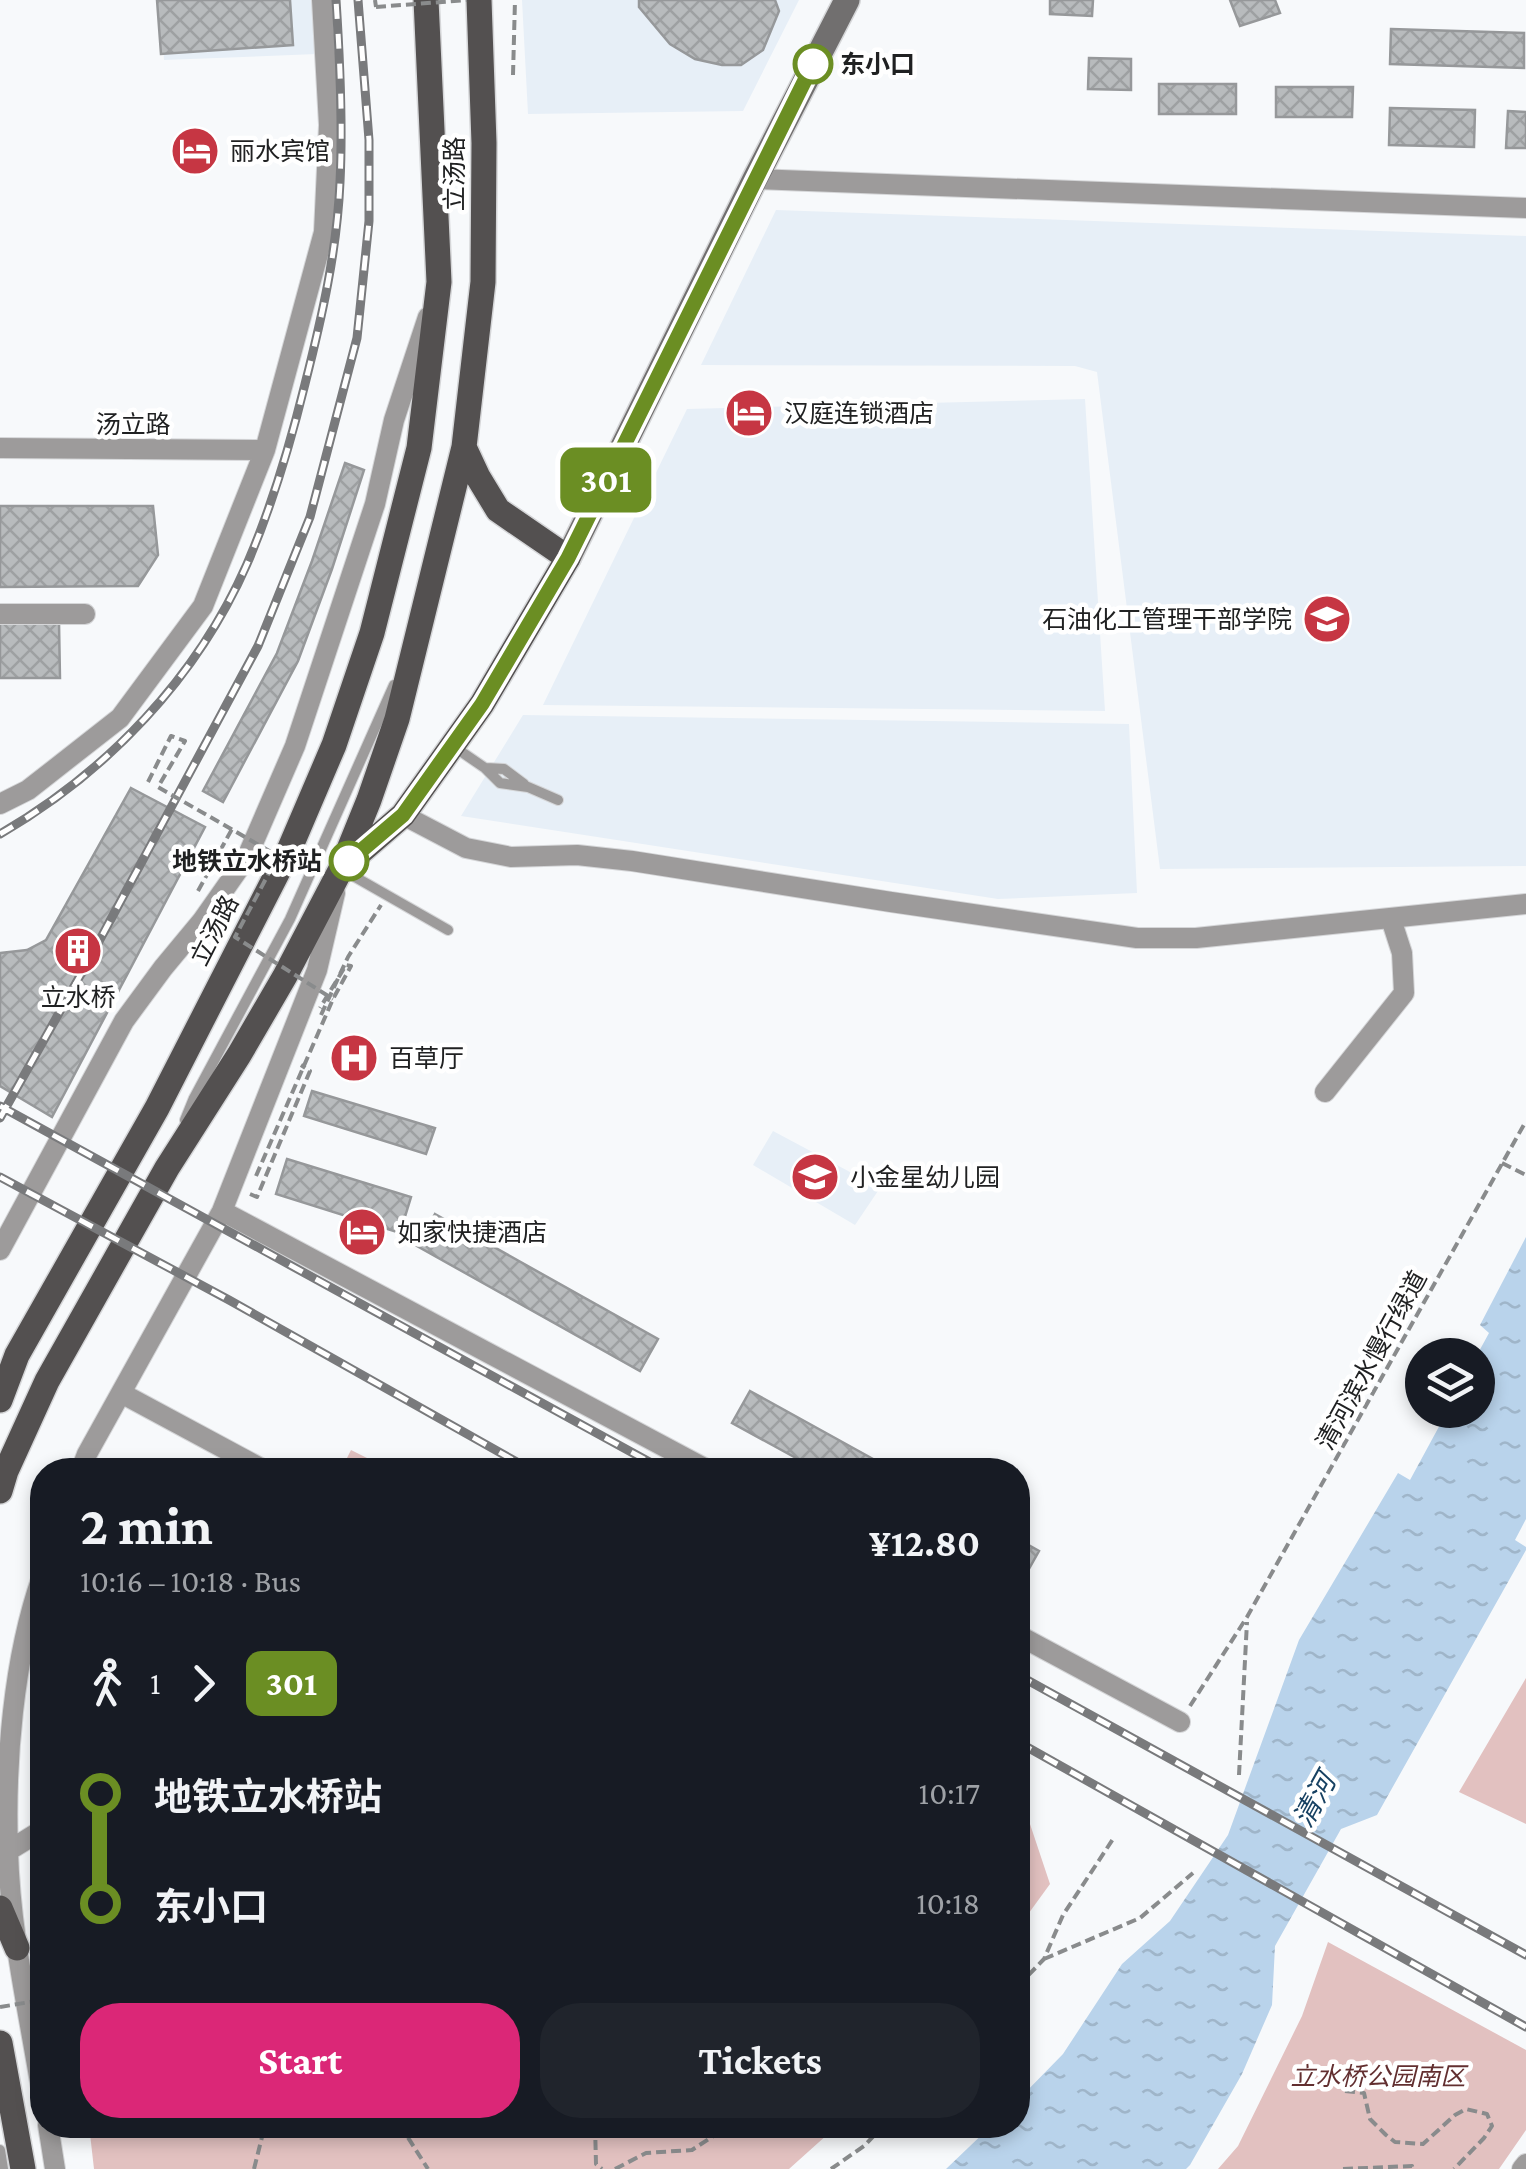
<!DOCTYPE html>
<meta charset="utf-8">
<style>
:root{--surface:#171b24;--page:#20242c;--text:#f1f3f6;--muted:#9ea1a6;--accent:#db2777}
body{margin:0;font-family:"Crimson Pro","Noto Sans SC",serif;background:var(--page);color:var(--text);height:100vh;display:flex;flex-direction:column;font-size:38px;white-space:nowrap}
*{box-sizing:border-box;margin:0}
p{font-size:32px;color:var(--muted)}
.icon{flex:none;width:55px;height:55px;fill:none;stroke:currentColor;stroke-width:2;stroke-linecap:round;stroke-linejoin:round}
.map{position:relative;flex:1;overflow:hidden}
.panel{position:absolute;left:30px;top:1458px;width:1000px;height:680px;display:flex;flex-direction:column;background:var(--surface);border-radius:40px;box-shadow:0 5px 15px #0003}
.panel>*{flex:none}
.badge{padding:0 20px;border-radius:15px;font-size:35px;line-height:65px}
.buttons{position:absolute;left:1405px;top:1338px;display:grid;gap:20px}
.buttons a{display:grid;place-items:center;width:90px;height:90px;border-radius:50%;background:var(--surface);box-shadow:0 5px 15px #0003;font-size:50px}
.map>.badge{position:absolute;translate:-50% -50%;box-shadow:0 0 0 5px #fff}
.legs{display:flex;align-items:center;gap:15px;height:110px;padding:0 50px;font-size:32px}
.legs p{margin-inline-start:auto}
.overview{display:flex;align-items:center;justify-content:space-between;height:170px;padding:0 50px}
h1{font-size:55px;font-weight:700;line-height:75px}
.primary-button{display:flex;gap:20px;margin-top:auto;padding:20px 50px}
.primary-button a{flex:1;height:115px;border-radius:40px;background:var(--accent);color:#fff;font-size:40px;font-weight:700;line-height:115px;text-align:center}
.primary-button a+a{background:var(--page);color:var(--text)}
ul{padding:0 50px;list-style:none}
li{display:flex;align-items:center;gap:35px;height:110px;font-size:38px}
li i{display:grid;place-items:center;width:15px;height:100%;margin:0 12px;background:currentColor}
li i::after{content:'';width:25px;height:25px;margin:-12px;border:8px solid;border-radius:50%;background:var(--surface)}
li p{margin-inline-start:auto}
li:first-child i{background:linear-gradient(#0000 50%,currentColor 0)}
li:last-child i{background:linear-gradient(currentColor 50%,#0000 0)}
.map>svg:first-child{display:block}
</style>
<div class="map">
<svg width="1526" height="2169" viewBox="0 0 1526 2169">
<defs>
<pattern id="water-ripples" width="26" height="14" patternUnits="userSpaceOnUse" patternTransform="scale(2.5)"><rect width="26" height="14" fill="#b9d3eb"/><path d="M2 4q2-2 4 0t4 0M15 11q2-2 4 0t4 0" fill="none" stroke="#9fb5c9"/></pattern>
<pattern id="building-cross-hatch" width="8" height="8" patternUnits="userSpaceOnUse" patternTransform="scale(2.5)"><rect width="8" height="8" fill="#b8bbbd"/><path d="M0 0l8 8M0 8l8-8" fill="none" stroke="#9ea0a2"/></pattern>
</defs>
<rect width="100%" height="100%" fill="#f7f9fb"/>
<path fill="#e7eff7" d="M 159,0 L 316,0 L 317,54 L 164,60 Z
M 522,0 L 799,0 L 743,111 L 528,114 Z
M 776,210 L 1526,236 L 1526,866 L 1160,869 L 1097,372 L 1075,366 L 701,365 Z
M 1085,399 L 1105,711 L 543,705 L 687,409 Z
M 523,715 L 1129,724 L 1137,893 L 998,899 L 461,816 Z
M 773,1131 L 880,1188 L 855,1225 L 753,1165 Z"/>
<path fill="#e2c1c0" d="M 351,1450 L 391,1470 L 341,1470 Z
M 1526,1678 L 1526,1824 L 1459,1792 Z
M 1018,1808 L 1026,1812 L 1050,1884 L 1018,1928 Z
M 1328,1942 L 1526,2050 L 1526,2130 L 1499,2169 L 1218,2169 L 1238,2146 L 1302,2016 Z
M 89,2125 L 838,2125 L 789,2169 L 94,2169 Z"/>
<path fill="url(#water-ripples)" d="M 1526,1237 L 1526,1519 L 1515,1540 L 1526,1547 L 1526,1550 L 1377,1815 L 1341,1829 L 1275,1946 L 1272,2005 L 1242,2074 L 1190,2165 L 1186,2169 L 946,2169 L 992,2125 L 1018,2125 L 1018,2100 L 1063,2054 L 1122,1964 L 1170,1921 L 1228,1835 L 1299,1640 L 1398,1473 L 1410,1480 L 1448,1410 L 1478,1410 L 1477,1355 L 1489,1333 L 1480,1325 Z"/>
<path fill="url(#building-cross-hatch)" stroke="#96989a" stroke-width="2.5" d="M 157,0 L 290,0 L 293,45 L 161,54 Z
M 639,0 L 775,0 L 779,11 L 763,50 L 741,65 L 722,65 L 695,59 L 670,44 L 639,7 Z
M 1050,0 L 1093,0 L 1092,16 L 1050,14 Z
M 1230,0 L 1275,0 L 1280,13 L 1240,26 Z
M 1391,29 L 1524,33 L 1524,68 L 1390,64 Z
M 1089,58 L 1131,59 L 1131,90 L 1088,89 Z
M 1159,84 L 1236,84 L 1236,114 L 1159,114 Z
M 1276,87 L 1353,87 L 1352,117 L 1276,117 Z
M 1390,108 L 1475,110 L 1474,147 L 1389,145 Z
M 1508,111 L 1526,112 L 1526,148 L 1506,148 Z
M 345,463 L 364,470 L 332,569 L 298,661 L 223,802 L 203,791 L 277,653 L 312,561 Z
M 0,506 L 153,506 L 158,555 L 138,586 L 0,587 Z
M 0,623 L 59,623 L 60,678 L 0,678 Z
M 131,788 L 205,827 L 52,1117 L 0,1086 L 0,953 L 27,950 L 46,940 Z
M 312,1091 L 435,1128 L 426,1154 L 304,1116 Z
M 287,1159 L 411,1197 L 400,1233 L 276,1194 Z
M 435,1214 L 658,1339 L 640,1371 L 417,1246 Z
M 750,1391 L 893,1470 L 818,1470 L 732,1423 Z
M 1018,1539 L 1039,1551 L 1021,1583 L 1018,1581 Z"/>
<g fill="none" stroke-linecap="round" stroke-linejoin="round">
<g stroke="#d5d6d8" stroke-width="12">
<path id="lane" d="M 453,746 L 485,768 L 500,783 L 528,787 L 558,800
M 486,768 L 504,769 L 524,784
M 341,869 L 448,930
M 185,1120 L 194,1098 L 290,919 L 394,685
M 0,2150 L 3,2169"/>
</g>
<g stroke="#d5d6d8" stroke-width="22">
<path id="street" d="M 755,179 L 1526,208
M 0,448 L 265,450
M 0,614 L 85,614
M 0,804 L 28,790 L 120,718 L 203,606 L 265,450 L 324,232 L 329,125 L 322,0
M 403,815 L 466,848 L 511,857 L 577,855 L 632,861 L 891,902 L 1137,938 L 1196,938 L 1526,904
M 1325,1092 L 1404,993 L 1402,953 L 1391,919
M 222,1211 L 708,1470
M 0,1250 L 124,1021 L 163,968 L 202,921 L 247,857 L 295,746 L 375,504 L 394,420 L 428,317
M 121,1393 L 264,1470
M 81,1470 L 87,1454 L 222,1211 L 317,970 L 335,893
M 42,1577 C 13,1659 5,1763 8,1850 C 10,1932 29,2014 42,2094
M 1018,1635 L 1180,1722
M 8,1851 L 42,1830
M 48,2125 L 55,2169
M 1522,2169 L 1526,2164"/>
</g>
<g stroke="#d5d6d8" stroke-width="28">
<path id="secondary" d="M 568,558 L 755,179 L 847,0"/>
</g>
<g stroke="#d5d6d8" stroke-width="28">
<path id="primary" d="M 344,866 L 403,815 L 482,704 L 568,558 L 498,510 L 478,477 L 464,447
M 0,1400 L 17,1355 L 157,1108 L 290,848 L 334,745 L 372,633 L 419,448 L 439,282 L 426,0
M 0,1491 L 6,1471 L 47,1381 L 167,1168 L 239,1055 L 285,976 L 341,869 L 369,800 L 397,719 L 464,447 L 483,282 L 484,143 L 479,0
M 0,1908 L 17,1948
M 0,2043 L 23,2169"/>
</g>
<path stroke="#898b8c" stroke-width="4" stroke-dasharray="10 5" stroke-linecap="butt" d="M 375,0 L 376,7
M 513,75 L 515,0
M 198,891 L 232,829
M 321,1015 L 348,957 L 381,905
M 1502,1163 L 1526,1175
M 250,1194 L 257,1197 L 310,1071 L 301,1065
M 1190,1706 L 1247,1617 L 1526,1121
M 1239,1775 L 1247,1622
M 1044,1959 L 1140,1918 L 1193,1873
M 1018,1986 L 1044,1959 L 1063,1915 L 1115,1836
M 1345,2091 L 1364,2093 L 1370,2119 L 1386,2135 L 1395,2142 L 1423,2144 L 1455,2115 L 1466,2109 L 1487,2114 L 1492,2126 L 1484,2138 L 1454,2169
M 400,2125 L 428,2169
M 595,2125 L 596,2164 L 602,2169
M 254,2169 L 265,2125
M 615,2169 L 646,2153 L 692,2150 L 730,2125
M 831,2169 L 864,2146 L 884,2125
M 1343,2169 L 1412,2166 L 1413,2169"/>
<use href="#lane" stroke="#9d9b9b" stroke-width="10"/>
<use href="#street" stroke="#9d9b9b" stroke-width="20"/>
<use href="#secondary" stroke="#716f6f" stroke-width="25"/>
<use href="#primary" stroke="#535050" stroke-width="25"/>
<g stroke="#797a7c" stroke-width="9">
<path id="rail" d="M 0,834 C 107,772 197,678 247,564 C 272,506 290,445 305,384 C 322,317 337,251 340,182 C 343,121 340,61 336,0
M 0,1106 L 664,1470
M 0,1118 L 90,958 L 258,646 L 310,517 L 357,338 L 369,221 L 369,140 L 358,0
M 0,1177 L 229,1300 L 531,1470
M 1018,1675 L 1526,1955
M 1018,1742 L 1526,2027"/>
</g>
<use href="#rail" stroke="#fff" stroke-width="5" stroke-dasharray="15" stroke-linecap="butt"/>
<path stroke="#898b8c" stroke-width="4" stroke-dasharray="10 5" stroke-linecap="butt" d="M 376,7 L 467,0
M 148,782 L 171,736 L 185,741 L 158,787 L 278,856 L 235,937 L 333,999
M 256,1176 L 333,999 L 351,966 L 346,965 L 320,1008
M 0,2007 L 42,2000"/>
</g>
<g fill="none" stroke-linecap="round" stroke-linejoin="round">
<g stroke="#fff" stroke-width="22">
<path id="line-1" d="M 349,861 L 403,815 L 482,704 L 568,558 L 813,64"/>
</g>
<use href="#line-1" stroke="#6b8e23" stroke-width="15"/>
</g>
<defs>
<g id="hotel-disc" transform="scale(2.5)"><circle r="9.5" fill="#c63643" stroke="#fff"/><path d="M-6-4.5h1.5V1H6V5H4.5V3h-9V5H-6ZM-4 0a1.8 1.8 0 1 1 3.6 0ZM.5 0V-2.5h3Q6-2.5 6 0Z" fill="#fff"/></g>
<g id="university-disc" transform="scale(2.5)"><circle r="9.5" fill="#c63643" stroke="#fff"/><path d="M0-5L7-2L0 1L-7-2ZM-4 1L0 2.5L4 1V4Q0 6-4 4Z" fill="#fff"/></g>
<g id="building-disc" transform="scale(2.5)"><circle r="9.5" fill="#c63643" stroke="#fff"/><path d="M-4-6H4V6H1V3H-1V6H-4ZM-2.5-4.3h1.7v1.8h-1.7ZM.8-4.3h1.7v1.8H.8ZM-2.5-1h1.7V.8h-1.7ZM.8-1h1.7V.8H.8Z" fill="#fff"/></g>
<g id="hospital-disc" transform="scale(2.5)"><circle r="9.5" fill="#c63643" stroke="#fff"/><path d="M-5-5h3v3.5h4V-5h3V5h-3V1.5h-4V5h-3Z" fill="#fff"/></g>
<g id="school-disc" transform="scale(2.5)"><circle r="9.5" fill="#c63643" stroke="#fff"/><path d="M0-5L7-2L0 1L-7-2ZM-4 1L0 2.5L4 1V4Q0 6-4 4Z" fill="#fff"/></g>
</defs>
<g fill-rule="evenodd">
<use href="#hotel-disc" x="195" y="151"/>
<use href="#hotel-disc" x="749" y="413"/>
<use href="#university-disc" x="1327" y="619"/>
<use href="#building-disc" x="78" y="951"/>
<use href="#hospital-disc" x="354" y="1058"/>
<use href="#school-disc" x="815" y="1177"/>
<use href="#hotel-disc" x="362" y="1232"/>
</g>
<g fill="#fff" stroke="#6b8e23" stroke-width="5">
<circle cx="813" cy="64" r="18"/>
<circle cx="349" cy="861" r="18"/>
</g>
<g text-anchor="middle" stroke-width="9" stroke-linejoin="round" paint-order="stroke">
<g font-size="25" font-weight="bold" fill="#202122" stroke="#fff" text-anchor="start">
<text x="840" y="73">东小口</text>
<text x="322" y="870" text-anchor="end">地铁立水桥站</text>
</g>
<g font-size="25" fill="#202122" stroke="#fff" text-anchor="start">
<text x="230" y="160">丽水宾馆</text>
<text x="784" y="422">汉庭连锁酒店</text>
<text x="1292" y="628" text-anchor="end">石油化工管理干部学院</text>
<text x="78" y="1006" text-anchor="middle">立水桥</text>
<text x="389" y="1067">百草厅</text>
<text x="850" y="1186">小金星幼儿园</text>
<text x="397" y="1241">如家快捷酒店</text>
</g>
<g font-size="25" fill="#202122" stroke="#fff">
<text transform="translate(454 174) rotate(-90)" y="9">立汤路</text>
<text x="133" y="433">汤立路</text>
<text transform="translate(214 930) rotate(-63)" y="9">立汤路</text>
<text transform="translate(1371 1360) rotate(-61)" y="9">清河滨水慢行绿道</text>
</g>
<g font-size="25" font-style="italic" fill="#622f30" stroke="#fff">
<text x="1378" y="2085">立水桥公园南区</text>
</g>
<g font-size="28" font-style="italic" fill="#174162" stroke="#fff">
<text transform="translate(1314 1800) rotate(-61)" y="10">清河</text>
</g>
</g>
</svg>
<div class="buttons">
<a><svg class="icon" aria-label="layers" viewBox="0 0 24 24"><path d="M12 4l9 5-9 5-9-5zM3 14l9 5 9-5"/></svg></a>
</div>
<b class="badge" style="left:606px;top:480px;background:#6b8e23;color:#fff">301</b>
<section class="panel">
<div class="overview"><div><h1>2 min</h1><p>10:16 – 10:18 · Bus</p></div><b>¥12.80</b></div>
<div class="legs"><svg class="icon" aria-label="walk" viewBox="0 0 24 24"><circle cx="13" cy="4" r="2"/><path d="M13 8l-2 6 4 7M11 14l-3 7M7 12l3-4h3l4 4"/></svg>1<svg class="icon" aria-label="forward" viewBox="0 0 24 24"><path d="M9 5l7 7-7 7"/></svg><b class="badge" style="background:#6b8e23;color:#fff">301</b></div>
<ul>
<li><i style="color:#6b8e23"></i><b>地铁立水桥站</b><p>10:17</p></li>
<li><i style="color:#6b8e23"></i><b>东小口</b><p>10:18</p></li>
</ul>
<div class="primary-button"><a>Start</a><a>Tickets</a></div>
</section>
</div>
